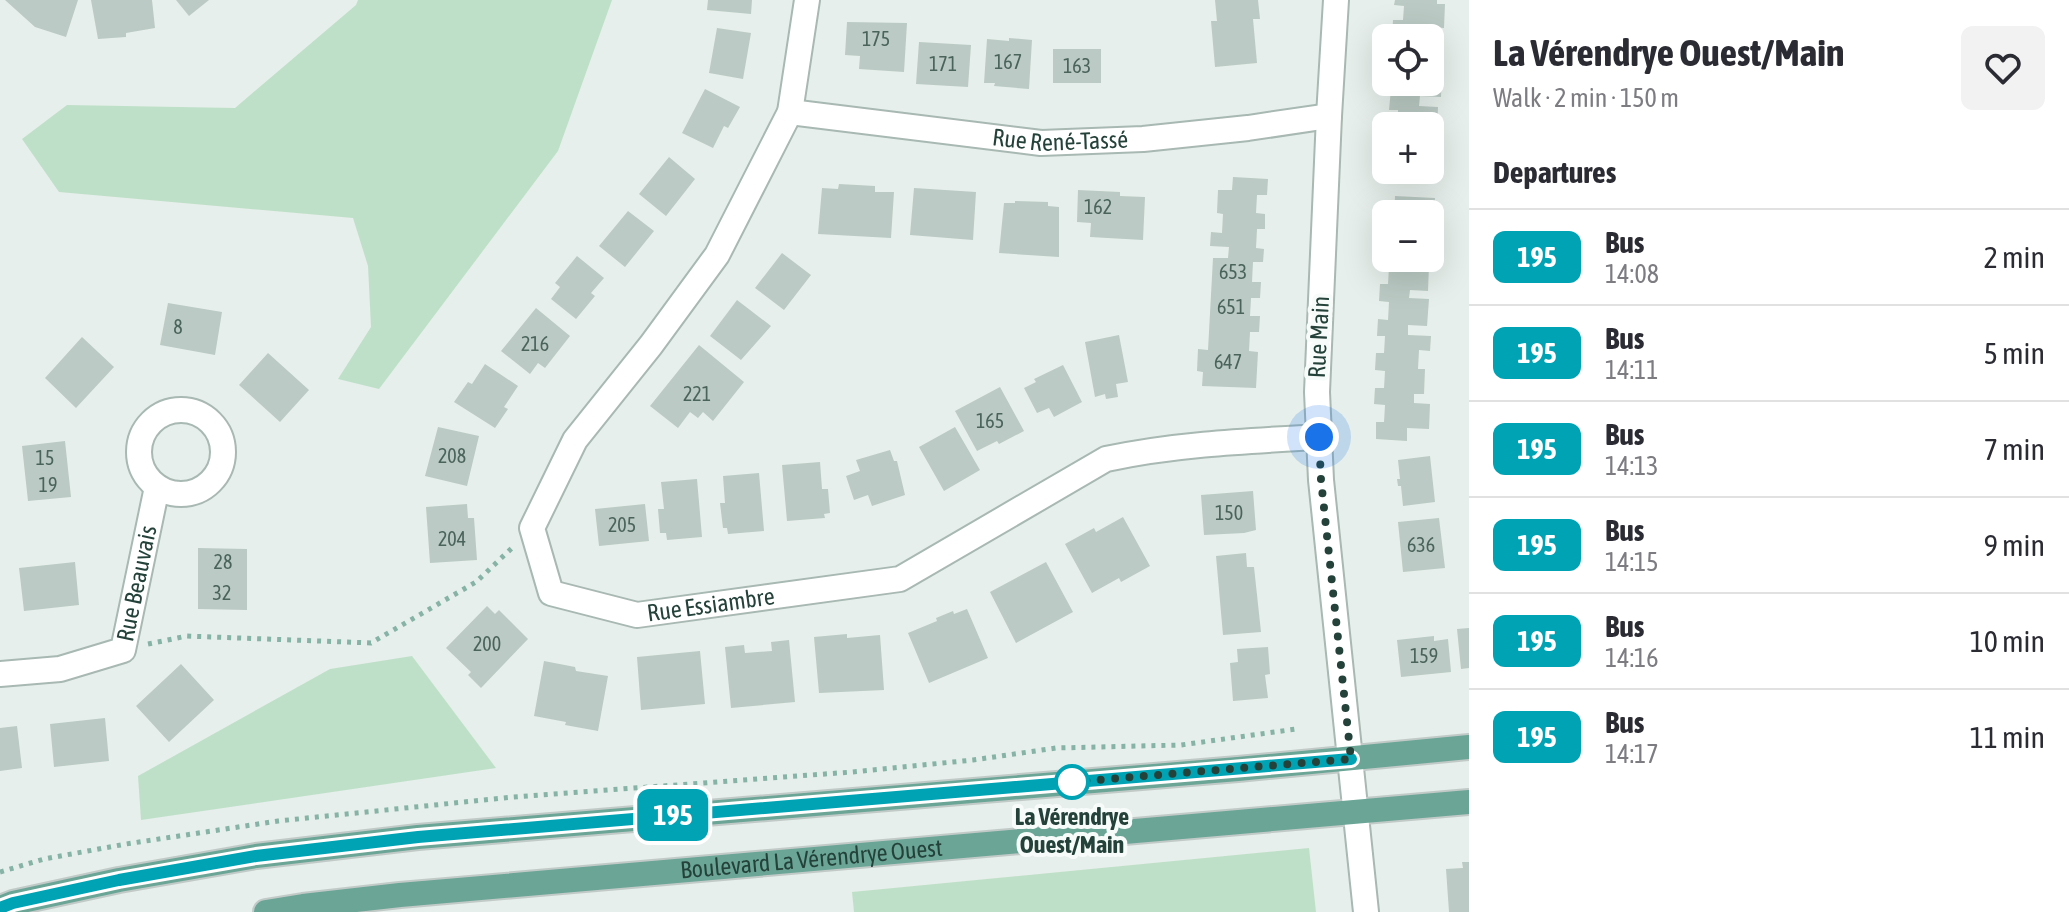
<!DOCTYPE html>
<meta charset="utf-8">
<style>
:root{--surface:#fff;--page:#f2f2f3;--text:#2b2b33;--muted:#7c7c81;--line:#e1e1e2}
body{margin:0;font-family:"Asap Condensed",sans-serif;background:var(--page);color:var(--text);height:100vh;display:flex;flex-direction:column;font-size:30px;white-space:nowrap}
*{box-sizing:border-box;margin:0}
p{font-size:26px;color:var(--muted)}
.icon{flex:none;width:44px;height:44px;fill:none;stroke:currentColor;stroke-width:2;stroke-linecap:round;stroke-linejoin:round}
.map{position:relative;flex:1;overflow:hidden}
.side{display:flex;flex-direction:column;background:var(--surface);width:600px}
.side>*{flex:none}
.badge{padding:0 16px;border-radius:12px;font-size:28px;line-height:52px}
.controls{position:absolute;left:1372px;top:24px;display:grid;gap:16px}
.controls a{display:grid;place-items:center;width:72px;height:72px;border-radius:12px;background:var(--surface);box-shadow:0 8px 32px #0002;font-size:40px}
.you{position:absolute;width:40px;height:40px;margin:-20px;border:6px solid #fff;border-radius:50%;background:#1a73e8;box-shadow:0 0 0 12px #1a73e833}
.map>.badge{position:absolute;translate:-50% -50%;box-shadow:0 0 0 4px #fff}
h2{padding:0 24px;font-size:30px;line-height:72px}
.round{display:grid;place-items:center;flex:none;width:84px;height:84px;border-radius:12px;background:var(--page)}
.headline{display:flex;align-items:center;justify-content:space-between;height:136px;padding:0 24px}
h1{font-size:38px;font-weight:700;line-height:60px}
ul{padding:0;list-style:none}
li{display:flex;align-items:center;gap:24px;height:96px;padding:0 24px;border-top:2px solid var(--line)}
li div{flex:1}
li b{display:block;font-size:30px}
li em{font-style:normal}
li .badge{min-width:88px;font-weight:700;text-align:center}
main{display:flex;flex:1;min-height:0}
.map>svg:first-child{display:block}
</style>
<main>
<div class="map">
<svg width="1469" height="912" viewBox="0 0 1469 912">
<rect width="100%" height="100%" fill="#e6efeb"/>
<path fill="#bfe0c8" d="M 358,0 L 612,0 L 558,151 L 379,389 L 338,379 L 371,327 L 368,266 L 353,218 L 59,192 L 22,139 L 67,105 L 235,108 L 356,5 Z
M 412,656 L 496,768 L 141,820 L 138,776 L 330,669 Z
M 1309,848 L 1316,912 L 854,912 L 852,892 Z"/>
<path fill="#bbcac4" d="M 5,0 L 78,0 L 66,37 L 35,27 Z
M 91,0 L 152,0 L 155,28 L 126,33 L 126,37 L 98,39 Z
M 176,0 L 209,0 L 189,16 Z
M 708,0 L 752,0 L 751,14 L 707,10 Z
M 1215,0 L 1258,0 L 1260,19 L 1253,19 L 1257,63 L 1215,67 L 1211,21 L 1217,21 Z
M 1395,0 L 1437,0 L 1437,4 L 1445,4 L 1444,28 L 1430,27 L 1429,38 L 1392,38 L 1393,20 L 1403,20 L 1404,6 L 1394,5 Z
M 847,22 L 907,23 L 904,72 L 859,69 L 860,56 L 845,55 Z
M 717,28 L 751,33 L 743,79 L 709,73 Z
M 1430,37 L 1442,38 L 1440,63 L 1430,62 Z
M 1009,38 L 1032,40 L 1029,89 L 994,86 L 995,83 L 984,83 L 987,39 L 1009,41 Z
M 919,42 L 971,45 L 968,87 L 916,84 Z
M 1053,49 L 1101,49 L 1101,83 L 1053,83 Z
M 1430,72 L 1442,73 L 1441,97 L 1420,96 L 1419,106 L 1438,107 L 1437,131 L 1430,131 L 1430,126 L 1388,126 L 1388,123 L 1398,123 L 1398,110 L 1389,110 L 1391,89 L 1398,89 L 1399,82 L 1430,82 Z
M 705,89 L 740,107 L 728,128 L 724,126 L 713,148 L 682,133 Z
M 669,157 L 695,179 L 666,216 L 639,194 Z
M 1386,170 L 1419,170 L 1418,177 L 1386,175 Z
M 1233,177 L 1268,179 L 1267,195 L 1257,195 L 1256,213 L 1265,214 L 1265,229 L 1257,229 L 1256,248 L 1264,249 L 1263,262 L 1253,262 L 1252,282 L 1261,282 L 1260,298 L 1251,298 L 1250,316 L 1260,316 L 1259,332 L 1250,332 L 1249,351 L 1258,352 L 1256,388 L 1202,386 L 1203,372 L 1197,371 L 1198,349 L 1208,350 L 1213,258 L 1228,258 L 1229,247 L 1210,246 L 1211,232 L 1222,233 L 1223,214 L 1217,213 L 1218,190 L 1232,190 Z
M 839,184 L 875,186 L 875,192 L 894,192 L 891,238 L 818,234 L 822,188 L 838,189 Z
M 914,188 L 976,192 L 973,240 L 910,235 Z
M 1078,190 L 1120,192 L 1120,196 L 1145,197 L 1143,240 L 1090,237 L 1091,223 L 1077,222 Z
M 1395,196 L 1435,198 L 1433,222 L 1430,222 L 1430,214 L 1394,214 Z
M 1015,201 L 1048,202 L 1048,206 L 1059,207 L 1059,257 L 999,253 L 1004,203 L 1015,203 Z
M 628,211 L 654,231 L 625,267 L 599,246 Z
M 1382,250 L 1386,250 L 1386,258 L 1424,258 L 1424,266 L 1429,266 L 1428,291 L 1410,290 L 1409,298 L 1429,299 L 1427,326 L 1408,325 L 1408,335 L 1431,336 L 1430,351 L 1419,350 L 1418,369 L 1425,369 L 1424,394 L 1414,394 L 1414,403 L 1430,404 L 1429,429 L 1407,428 L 1407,441 L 1376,439 L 1376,422 L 1384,422 L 1385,405 L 1374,404 L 1375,388 L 1384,388 L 1385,371 L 1375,370 L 1376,353 L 1384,353 L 1385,336 L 1377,336 L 1378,319 L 1388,320 L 1389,302 L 1379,301 L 1380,284 L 1388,284 L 1389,267 L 1381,266 Z
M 782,253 L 811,275 L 784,310 L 755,288 Z
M 577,256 L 604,278 L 591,293 L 595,296 L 576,319 L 551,299 L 560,287 L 555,283 Z
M 737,300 L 771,326 L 741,360 L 710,336 Z
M 168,303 L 222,312 L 215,355 L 160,345 Z
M 536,308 L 570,336 L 545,368 L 538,363 L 530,374 L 501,351 Z
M 1119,335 L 1128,382 L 1116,384 L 1118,397 L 1106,399 L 1105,394 L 1095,397 L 1085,342 Z
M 82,337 L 114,367 L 76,408 L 45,378 Z
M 699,345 L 744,382 L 713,421 L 703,412 L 698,418 L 690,412 L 678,428 L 650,406 Z
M 268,353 L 309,390 L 280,422 L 239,385 Z
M 485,364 L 518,386 L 504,407 L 508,409 L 495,428 L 454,402 L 468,382 L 472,384 Z
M 1063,365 L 1082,402 L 1054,417 L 1049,408 L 1037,413 L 1024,388 L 1036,382 L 1034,379 Z
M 1000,387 L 1024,431 L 999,444 L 997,441 L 977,451 L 955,411 Z
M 438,427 L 479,436 L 467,486 L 425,476 Z
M 955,427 L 980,470 L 944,491 L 919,447 Z
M 65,441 L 71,497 L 28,501 L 22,446 Z
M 890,450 L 894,461 L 897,461 L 905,495 L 872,506 L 868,495 L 854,500 L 846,476 L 860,471 L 856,460 Z
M 1430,456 L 1435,502 L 1403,506 L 1401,486 L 1398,486 L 1397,479 L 1400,479 L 1398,460 Z
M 820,462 L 822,489 L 828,489 L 830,513 L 824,514 L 825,518 L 787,521 L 782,465 Z
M 759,473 L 764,531 L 728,534 L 727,528 L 723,528 L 720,503 L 725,503 L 723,476 Z
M 697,479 L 702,537 L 667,540 L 666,533 L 660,533 L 658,509 L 664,509 L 661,482 Z
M 1253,491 L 1256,530 L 1244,533 L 1204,535 L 1201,495 Z
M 467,504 L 468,518 L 474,518 L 477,560 L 430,563 L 426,507 Z
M 645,504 L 649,541 L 599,546 L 595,509 Z
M 1123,517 L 1150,566 L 1121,582 L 1119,578 L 1092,593 L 1065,544 L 1094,528 L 1096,532 Z
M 1439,518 L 1445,568 L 1403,572 L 1398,522 Z
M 198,548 L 247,549 L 247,610 L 198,609 Z
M 1246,553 L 1247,567 L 1254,567 L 1261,632 L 1223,635 L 1216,556 Z
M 75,562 L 79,605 L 24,611 L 19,568 Z
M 1046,562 L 1073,612 L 1016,643 L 990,592 Z
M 487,606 L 495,614 L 499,610 L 528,639 L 481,688 L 468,675 L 471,672 L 446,648 Z
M 967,609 L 988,658 L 929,683 L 908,633 L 937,621 L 936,618 L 953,611 L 954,614 Z
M 1469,628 L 1469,668 L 1461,669 L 1457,629 Z
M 847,634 L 847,638 L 880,635 L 884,690 L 819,693 L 814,637 Z
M 1434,636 L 1434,641 L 1448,639 L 1451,672 L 1401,677 L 1397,640 Z
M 789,640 L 795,702 L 731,708 L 725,647 L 744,645 L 745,653 L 772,651 L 771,642 Z
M 1268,647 L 1270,674 L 1265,675 L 1268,698 L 1233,701 L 1230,663 L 1238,662 L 1237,649 Z
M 700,651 L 705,704 L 641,710 L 637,657 Z
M 544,661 L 575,667 L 576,671 L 608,676 L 598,731 L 565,725 L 566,722 L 534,716 Z
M 181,664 L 214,700 L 169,742 L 136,706 Z
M 105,718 L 109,761 L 54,767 L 50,724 Z
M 17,726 L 22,768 L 0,771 L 0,728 Z
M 1462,862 L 1469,862 L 1469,912 L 1449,912 L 1446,869 L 1463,868 Z"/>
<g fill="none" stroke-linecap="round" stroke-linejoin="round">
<g stroke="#a8b8b2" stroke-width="28">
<g id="minor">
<path id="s1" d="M 807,0 L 790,112 L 717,255 L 651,345 L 575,440 L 532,528 L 551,593 L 637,615 L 900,579 L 1106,459 C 1176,444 1247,441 1319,437"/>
<path d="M 1336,0 L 1329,116 L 1317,392 L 1321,480 L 1366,912"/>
<path id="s2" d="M 790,112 L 1041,143 L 1143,139 L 1248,128 L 1329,116"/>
<circle cx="181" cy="452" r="42"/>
<path id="s3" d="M 0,674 L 60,669 L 123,650 L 157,487"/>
</g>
</g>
<g stroke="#c2cac8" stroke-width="28">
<g id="major">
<path d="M 0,908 L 13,903 L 119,880 L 256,856 L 418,837 L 1238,769 L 1469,747"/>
<path id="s4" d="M 266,912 L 303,906 L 400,895 L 1469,802"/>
</g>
</g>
<path stroke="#86b3a5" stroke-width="5" stroke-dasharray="4 6" stroke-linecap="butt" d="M 148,644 L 187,636 L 371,643 L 476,582 L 514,546
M 0,872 L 44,859 L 126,844 L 278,821 L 513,797 L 852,772 L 973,760 L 1056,748 L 1181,745 L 1296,729"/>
<use href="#minor" stroke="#fff" stroke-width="24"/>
<use href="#major" stroke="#6aa596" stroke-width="24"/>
</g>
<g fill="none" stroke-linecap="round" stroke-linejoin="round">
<g stroke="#fff" stroke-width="18">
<path id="line" d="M 0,908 L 13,903 L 119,880 L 256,856 L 418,837 L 1351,759"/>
</g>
<use href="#line" stroke="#00a3b4" stroke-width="12"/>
<path stroke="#24423a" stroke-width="8" stroke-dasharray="0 14.4" d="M 1072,782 L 1351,759 L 1321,480 L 1319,437"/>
</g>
<circle fill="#fff" stroke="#00a3b4" stroke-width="4" cx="1072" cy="782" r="16"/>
<g text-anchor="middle" stroke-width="8" stroke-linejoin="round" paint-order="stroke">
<g font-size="20" fill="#4a645c">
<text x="876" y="46">175</text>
<text x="1008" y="69">167</text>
<text x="943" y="71">171</text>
<text x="1077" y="73">163</text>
<text x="1098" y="214">162</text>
<text x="1233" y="279">653</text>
<text x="1231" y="314">651</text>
<text x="178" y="334">8</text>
<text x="535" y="351">216</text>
<text x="1228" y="369">647</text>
<text x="697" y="401">221</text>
<text x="990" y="428">165</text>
<text x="452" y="463">208</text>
<text x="45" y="465">15</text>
<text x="48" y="492">19</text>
<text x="1229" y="520">150</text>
<text x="622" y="532">205</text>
<text x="452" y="546">204</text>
<text x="1421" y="552">636</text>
<text x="223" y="569">28</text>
<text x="222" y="600">32</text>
<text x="487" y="651">200</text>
<text x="1424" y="663">159</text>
</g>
<g font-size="24" fill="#24423a" stroke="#f7fbf9">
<text dy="8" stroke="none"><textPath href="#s2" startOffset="272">Rue René-Tassé</textPath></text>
<text transform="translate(1319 337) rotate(-87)" y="8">Rue Main</text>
<text dy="8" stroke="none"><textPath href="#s3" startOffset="194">Rue Beauvais</textPath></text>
<text dy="8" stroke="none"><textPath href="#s1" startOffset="836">Rue Essiambre</textPath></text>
<text dy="8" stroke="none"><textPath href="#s4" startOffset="548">Boulevard La Vérendrye Ouest</textPath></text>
</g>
<g font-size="24" font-weight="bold" fill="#24423a" stroke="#f7fbf9">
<text x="1072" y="825">La Vérendrye<tspan x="1072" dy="28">Ouest/Main</tspan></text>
</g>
</g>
</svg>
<div class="controls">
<a><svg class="icon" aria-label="locate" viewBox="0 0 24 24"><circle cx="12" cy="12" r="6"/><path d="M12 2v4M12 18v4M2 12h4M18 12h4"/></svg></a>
<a>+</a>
<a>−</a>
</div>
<div class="you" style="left:1319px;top:437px"></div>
<b class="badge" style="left:673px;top:815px;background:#00a3b4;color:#fff">195</b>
</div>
<section class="side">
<div class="headline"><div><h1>La Vérendrye Ouest/Main</h1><p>Walk · 2 min · 150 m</p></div><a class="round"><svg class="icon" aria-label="heart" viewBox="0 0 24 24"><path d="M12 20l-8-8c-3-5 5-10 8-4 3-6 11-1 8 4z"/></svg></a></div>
<h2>Departures</h2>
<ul>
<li><span class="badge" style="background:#00a3b4;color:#fff">195</span><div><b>Bus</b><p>14:08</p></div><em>2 min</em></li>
<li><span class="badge" style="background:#00a3b4;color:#fff">195</span><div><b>Bus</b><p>14:11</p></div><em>5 min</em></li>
<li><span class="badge" style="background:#00a3b4;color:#fff">195</span><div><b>Bus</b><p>14:13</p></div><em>7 min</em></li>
<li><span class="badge" style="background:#00a3b4;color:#fff">195</span><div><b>Bus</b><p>14:15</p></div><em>9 min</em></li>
<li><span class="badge" style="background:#00a3b4;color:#fff">195</span><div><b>Bus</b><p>14:16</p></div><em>10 min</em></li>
<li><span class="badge" style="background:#00a3b4;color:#fff">195</span><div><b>Bus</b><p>14:17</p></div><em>11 min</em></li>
</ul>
</section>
</main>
